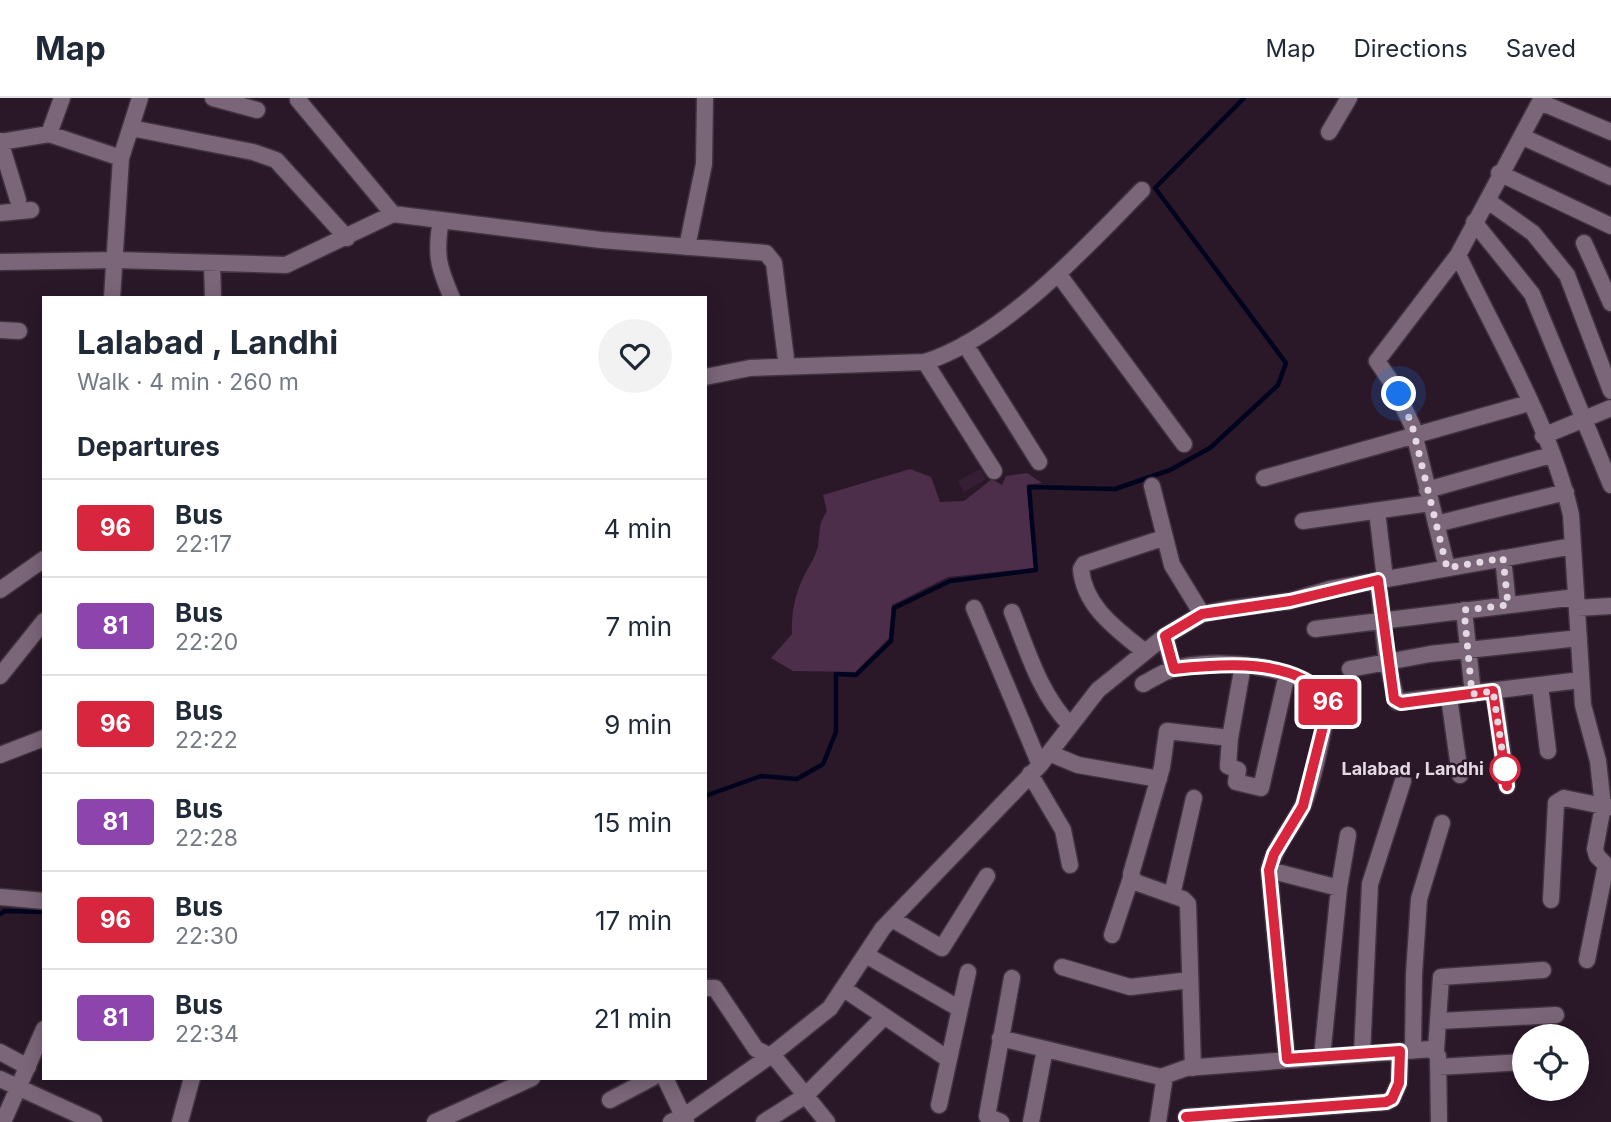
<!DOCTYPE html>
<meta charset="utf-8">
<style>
:root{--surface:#fff;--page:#f2f2f3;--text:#1f2937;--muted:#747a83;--line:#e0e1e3}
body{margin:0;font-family:Inter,sans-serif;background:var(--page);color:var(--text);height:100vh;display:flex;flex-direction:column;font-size:26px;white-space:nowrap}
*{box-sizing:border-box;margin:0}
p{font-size:23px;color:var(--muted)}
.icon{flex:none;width:38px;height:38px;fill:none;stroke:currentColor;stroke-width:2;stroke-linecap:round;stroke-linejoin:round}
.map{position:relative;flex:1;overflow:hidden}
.details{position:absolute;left:42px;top:198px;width:665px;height:784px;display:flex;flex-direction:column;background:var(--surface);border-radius:0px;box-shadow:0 4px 18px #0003}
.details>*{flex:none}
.badge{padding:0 14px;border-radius:5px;font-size:24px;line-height:46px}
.tools{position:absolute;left:1512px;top:926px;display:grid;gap:14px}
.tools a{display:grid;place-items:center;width:77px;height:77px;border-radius:50%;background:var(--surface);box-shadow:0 4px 18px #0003;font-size:35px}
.you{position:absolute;width:35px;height:35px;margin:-18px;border:5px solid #fff;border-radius:50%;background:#1a73e8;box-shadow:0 0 0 10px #1a73e833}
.map>.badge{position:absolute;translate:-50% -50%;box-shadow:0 0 0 4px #fff}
h2{padding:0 35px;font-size:26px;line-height:63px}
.round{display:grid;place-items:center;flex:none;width:74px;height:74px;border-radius:37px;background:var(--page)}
.headline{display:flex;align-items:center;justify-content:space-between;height:119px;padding:0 35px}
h1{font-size:33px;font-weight:700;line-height:52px}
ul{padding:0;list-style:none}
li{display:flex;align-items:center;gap:21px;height:98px;padding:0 35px;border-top:2px solid var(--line)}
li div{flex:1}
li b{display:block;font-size:26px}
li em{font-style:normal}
li .badge{min-width:77px;font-weight:700;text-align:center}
header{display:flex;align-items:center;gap:42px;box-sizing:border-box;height:98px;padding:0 35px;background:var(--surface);border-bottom:2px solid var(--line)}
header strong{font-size:33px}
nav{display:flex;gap:38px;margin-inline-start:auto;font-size:24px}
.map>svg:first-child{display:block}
</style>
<header>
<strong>Map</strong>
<nav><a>Map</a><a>Directions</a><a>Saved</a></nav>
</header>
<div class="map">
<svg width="1611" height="1024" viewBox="0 0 1611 1024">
<rect width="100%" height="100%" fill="#2a1829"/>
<path fill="#361e34" d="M 980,371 L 986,381 L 964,394 L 958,383 Z"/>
<path fill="#4c2e4a" d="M 910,371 L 931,379 L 940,404 L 964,403 L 992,381 L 1002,387 L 1006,378 L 1027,375 L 1042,385 L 1027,387 L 1034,470 L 948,479 L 892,507 L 889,540 L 855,574 L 793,573 L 771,560 L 792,536 C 791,516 795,496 804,478 C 809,468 815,460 818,448 C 820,434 818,426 827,413 L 823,397 Z"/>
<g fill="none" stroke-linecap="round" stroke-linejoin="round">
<path stroke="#00041f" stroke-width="4.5" d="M 705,698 L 761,678 L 797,681 L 823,666 L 836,634 L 836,576 L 856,577 L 891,543 L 894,510 L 950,483 L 1036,472 L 1029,389 L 1115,391 L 1170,372 L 1210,350 L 1278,287 L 1286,265 L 1155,90 L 1244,0
M 0,816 L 5,813 L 44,814"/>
<g stroke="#40333f" stroke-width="19">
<path id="street" d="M 213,0 L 257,12
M 298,2 L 393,116
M 1540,4 L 1611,34
M 131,30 L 253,54 L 276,62 L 347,140
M 1329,34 L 1349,0
M 49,36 L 62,0
M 1523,39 L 1611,79
M 0,43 L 18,102
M 0,44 L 49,36 L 121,60
M 1499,75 L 1611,128
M 1488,103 L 1533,135 L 1567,177 L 1611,293
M 0,115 L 31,112
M 441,122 C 435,156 438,168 452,200
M 1474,124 L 1532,196 L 1611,387
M 1584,145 L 1611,205
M 687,149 L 704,66 L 705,0
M 1458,157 C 1497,239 1551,328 1571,417 L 1583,607 L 1598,663 L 1603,708 L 1611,709
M 0,164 L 117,162 L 286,167 L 393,116 L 601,142 L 766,155 L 774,165 L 787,269
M 212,165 L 213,200
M 1059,177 L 1184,346
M 112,200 L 121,60 L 140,0
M 0,232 L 19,233
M 965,246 L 1039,364
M 925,264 L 994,373
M 705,279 L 750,270 L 925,264 C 1004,239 1085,150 1142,92
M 1543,338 L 1611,310
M 1264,380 L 1529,305
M 1152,388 L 1172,467 L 1202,516
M 1427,392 L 1551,357
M 1377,413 L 1385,481
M 1303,423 L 1430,405
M 1436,426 L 1566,394
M 1503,460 L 1508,507
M 1447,470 L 1412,327 L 1392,285 L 1377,263 L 1458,157 L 1542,0
M 1378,482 L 1387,564 L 1397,604 L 1581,582
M 0,492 L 44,461
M 974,510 L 1040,667
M 1577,510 L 1611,508
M 1464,512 L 1473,596
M 1012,514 C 1028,554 1040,596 1070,627
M 1315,531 L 1576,499
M 1165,538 L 1173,571
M 1145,554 C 1118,532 1084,509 1081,471 L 1084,466 L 1163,440
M 1350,571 L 1430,556 L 1579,540
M 0,578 L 44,523
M 1143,586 C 1153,581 1163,574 1173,571 C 1212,559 1300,566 1327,600 L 1328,609 C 1321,641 1316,674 1304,705 C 1294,728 1275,746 1269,772 L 1287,961
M 1540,587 L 1548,653
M 1494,593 L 1507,688
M 1449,599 L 1460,677
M 1230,640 L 1228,668 L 1238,672 L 1236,684 L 1261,690 L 1287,576
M 1049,655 L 1078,667 L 1159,681
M 0,657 L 44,640
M 1030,676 L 1063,732 L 1070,767
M 1269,772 L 1339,790
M 1172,797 L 1194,700
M 0,799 L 44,803
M 1551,802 L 1556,705 L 1564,700 L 1603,708 L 1595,751 L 1597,758 L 1606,767 L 1587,862
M 892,821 L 942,850 L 987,778
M 1112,837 L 1131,780
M 866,857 L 960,911
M 1062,869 L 1130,889 L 1190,882
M 705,890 L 715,890 L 756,951 L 776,961 L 827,1024
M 844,891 L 948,961
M 1440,923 L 1556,917
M 1000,940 L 1161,979 L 1164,984 L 1158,1024
M 1413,952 L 1414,876 L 1419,801 L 1442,725
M 1436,952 L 1441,879 L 1543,872
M 0,954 L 28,969
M 1362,956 L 1370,786 L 1403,683
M 1322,959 L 1339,790 L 1348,737
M 1438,969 L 1524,964
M 1193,970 L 1188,806 L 1183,801 L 1135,784 L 1131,776 L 1162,669 L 1167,633 L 1230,640 L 1243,567
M 1161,979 L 1186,970 L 1432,951 L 1438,958 L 1439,1024
M 665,980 L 686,1024
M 0,981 L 94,1024
M 610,1002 L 652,980
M 939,1007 L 968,874
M 1186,1019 L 1386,1004 L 1392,1001 L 1399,985 L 1400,953
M 3,1024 L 44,931
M 180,1024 L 192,980
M 435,1024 L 532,980
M 671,1024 L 684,1018 L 770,958 L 830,910 L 883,830 L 1040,667 L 1098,592 L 1165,538 L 1202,516 L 1227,511 L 1290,503 L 1330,491 L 1573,448
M 764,1024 L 805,998 L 884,919
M 1001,1024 L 987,1018 L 1012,880
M 1031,1024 L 1045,951"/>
</g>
<use href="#street" stroke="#7b6679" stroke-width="16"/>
</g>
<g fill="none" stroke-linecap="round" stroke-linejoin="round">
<g stroke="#fff" stroke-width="16">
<path id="line" d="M 1186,1019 L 1386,1004 L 1392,1001 L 1399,985 L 1400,953 L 1287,961 L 1269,772 L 1274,756 L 1303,708 L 1328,609 L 1327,600 C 1294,559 1220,566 1174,571 L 1165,538 L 1202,516 L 1290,503 L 1378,482 L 1394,601 L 1401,605 L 1493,593 L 1507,688"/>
</g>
<use href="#line" stroke="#d7263d" stroke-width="10"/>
<path stroke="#e4d8e3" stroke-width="7" stroke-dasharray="0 12.6" d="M 1399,296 L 1412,327 L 1447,470 L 1503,460 L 1508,507 L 1464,512 L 1472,596 L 1493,593 L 1505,671"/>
</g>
<circle fill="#fff" stroke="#d7263d" stroke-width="3.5" cx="1505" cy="671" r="14"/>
<g text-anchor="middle" stroke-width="5" stroke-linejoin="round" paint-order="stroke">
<g font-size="18" font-weight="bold" fill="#e4d8e3" stroke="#2a1829" text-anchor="end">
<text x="1484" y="677">Lalabad , Landhi</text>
</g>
</g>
</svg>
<div class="tools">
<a><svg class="icon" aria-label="locate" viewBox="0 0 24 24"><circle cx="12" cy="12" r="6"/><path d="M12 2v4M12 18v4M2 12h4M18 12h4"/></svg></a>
</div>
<div class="you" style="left:1399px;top:296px"></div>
<b class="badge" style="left:1328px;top:604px;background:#d7263d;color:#fff">96</b>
<section class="details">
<div class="headline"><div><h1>Lalabad , Landhi</h1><p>Walk · 4 min · 260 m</p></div><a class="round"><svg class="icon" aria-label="heart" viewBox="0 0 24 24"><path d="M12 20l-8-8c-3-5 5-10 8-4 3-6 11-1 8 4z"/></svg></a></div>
<h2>Departures</h2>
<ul>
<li><span class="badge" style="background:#d7263d;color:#fff">96</span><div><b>Bus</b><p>22:17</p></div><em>4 min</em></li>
<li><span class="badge" style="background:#8e44ad;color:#fff">81</span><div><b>Bus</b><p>22:20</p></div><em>7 min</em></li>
<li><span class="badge" style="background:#d7263d;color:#fff">96</span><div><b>Bus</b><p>22:22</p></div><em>9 min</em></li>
<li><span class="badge" style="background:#8e44ad;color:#fff">81</span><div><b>Bus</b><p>22:28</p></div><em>15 min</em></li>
<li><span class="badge" style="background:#d7263d;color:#fff">96</span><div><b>Bus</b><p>22:30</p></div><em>17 min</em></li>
<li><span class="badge" style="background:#8e44ad;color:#fff">81</span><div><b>Bus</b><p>22:34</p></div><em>21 min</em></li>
</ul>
</section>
</div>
